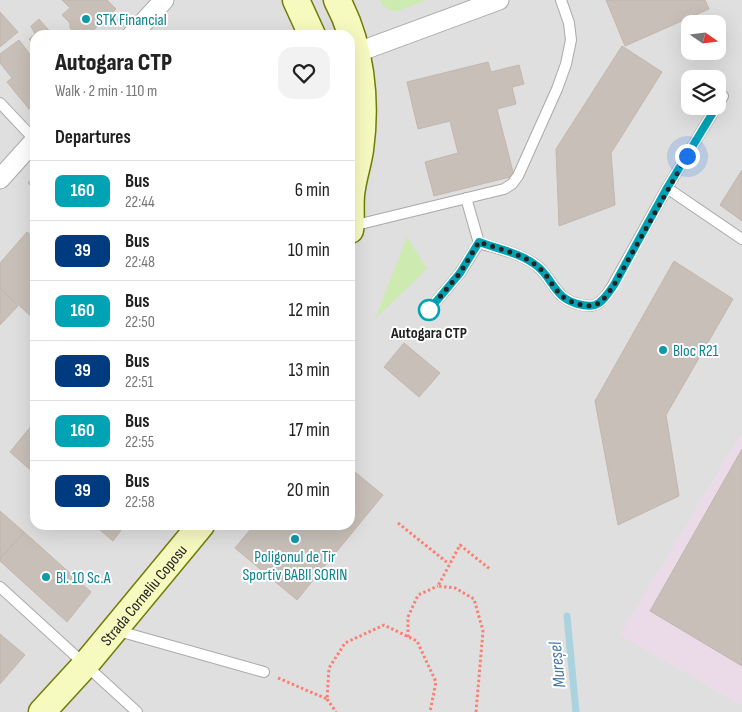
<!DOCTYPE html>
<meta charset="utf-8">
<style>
:root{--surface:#fff;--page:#f2f2f2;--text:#222;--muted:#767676;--line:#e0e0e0}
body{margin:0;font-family:"Sofia Sans Condensed",sans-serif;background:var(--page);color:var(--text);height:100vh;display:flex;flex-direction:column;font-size:19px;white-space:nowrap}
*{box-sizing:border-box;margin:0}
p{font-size:16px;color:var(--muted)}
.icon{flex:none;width:28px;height:28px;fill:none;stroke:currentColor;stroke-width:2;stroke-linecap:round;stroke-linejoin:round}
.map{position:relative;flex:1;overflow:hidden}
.sheet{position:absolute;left:30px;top:30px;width:325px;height:500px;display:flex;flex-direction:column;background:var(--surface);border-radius:15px;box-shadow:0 5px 20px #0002}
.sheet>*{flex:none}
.badge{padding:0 10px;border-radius:8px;font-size:18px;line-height:32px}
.needle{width:32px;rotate:104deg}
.buttons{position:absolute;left:681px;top:15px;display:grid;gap:10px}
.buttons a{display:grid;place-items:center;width:45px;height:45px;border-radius:10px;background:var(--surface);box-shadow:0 5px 20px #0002;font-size:25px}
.you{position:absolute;width:25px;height:25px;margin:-12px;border:4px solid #fff;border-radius:50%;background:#1a73e8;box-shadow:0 0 0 8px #1a73e833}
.map>.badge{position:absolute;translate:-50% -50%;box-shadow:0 0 0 2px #fff}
h2{padding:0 25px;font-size:19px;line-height:45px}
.round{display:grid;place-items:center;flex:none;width:52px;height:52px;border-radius:15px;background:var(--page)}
.overview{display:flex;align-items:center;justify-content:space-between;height:85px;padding:0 25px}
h1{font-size:24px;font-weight:800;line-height:38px}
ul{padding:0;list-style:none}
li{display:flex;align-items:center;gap:15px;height:60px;padding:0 25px;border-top:1px solid var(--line)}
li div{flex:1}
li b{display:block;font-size:19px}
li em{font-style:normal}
li .badge{min-width:55px;font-weight:700;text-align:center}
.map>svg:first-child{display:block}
</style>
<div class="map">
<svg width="742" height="712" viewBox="0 0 742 712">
<rect width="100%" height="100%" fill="#f2efe9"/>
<path fill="#e0dfdf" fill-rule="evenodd" d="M 0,0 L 742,0 L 742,433 L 621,635 L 742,705 L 742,712 L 0,712 ZM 690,24 L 718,24 L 718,51 L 690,51 ZM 35,35 L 350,35 L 350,525 L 35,525 ZM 690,79 L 718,79 L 718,106 L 690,106 Z"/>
<path fill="#ebdbe8" d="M 742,433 L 742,705 L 620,635 Z"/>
<path fill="#cdebb0" d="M 379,0 L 426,0 L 395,12 L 383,6 Z
M 407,237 L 427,269 L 375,319 Z"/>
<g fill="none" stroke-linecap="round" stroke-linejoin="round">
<path stroke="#aad3df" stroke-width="7" d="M 567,616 L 576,712"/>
</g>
<path fill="#c7bfb8" stroke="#c4b6ab" d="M 62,0 L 107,0 L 116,9 L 88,35 L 77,35 L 70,28 L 70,23 L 62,15 L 70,8 Z
M 606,0 L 705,0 L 709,9 L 625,46 Z
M 0,12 L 18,32 L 0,47 Z
M 39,19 L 53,35 L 35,35 L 35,53 L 31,47 L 34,45 L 29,39 L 35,34 L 31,26 Z
M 19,40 L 35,61 L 35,104 L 29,109 L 7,82 L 12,78 L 0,63 L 0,54 Z
M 622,46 L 662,72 L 611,153 L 615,205 L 559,226 L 556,149 Z
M 488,62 L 491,72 L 519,65 L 524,84 L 512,87 L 516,104 L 497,109 L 514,176 L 434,196 L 425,162 L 458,153 L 450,121 L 418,129 L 407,82 Z
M 742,170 L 742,221 L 720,205 Z
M 35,176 L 35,190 L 28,183 Z
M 27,232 L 35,239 L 35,320 L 0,288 L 0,263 Z
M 674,261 L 733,299 L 666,415 L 679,496 L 618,525 L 595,401 Z
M 0,288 L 18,306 L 0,325 Z
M 404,343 L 440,373 L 419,397 L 384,367 Z
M 32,425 L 35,428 L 35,474 L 10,452 Z
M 742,449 L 742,666 L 650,611 Z
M 350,468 L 383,495 L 297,600 L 235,548 L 254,525 L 278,525 L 284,530 L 288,525 L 350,525 Z
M 0,511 L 24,532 L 0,559 Z
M 94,525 L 125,525 L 113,541 Z
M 24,532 L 91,592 L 67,622 L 0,561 L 0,559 Z
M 0,634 L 25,655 L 0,684 Z"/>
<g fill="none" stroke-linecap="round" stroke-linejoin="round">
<g stroke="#a9a9a9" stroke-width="12">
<path id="service" d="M 0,103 L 35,140
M 718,105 L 723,96
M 667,188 L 717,106
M 352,226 L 504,189 L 512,184 L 518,176 L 557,89 L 566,64 L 571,40 L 569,23 L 561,0
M 479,243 C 498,249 521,253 537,266 C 547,273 552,287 562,296 C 569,302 585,308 595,305 C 603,302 609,292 613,285 L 667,188 L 742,239
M 429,310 L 460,273 L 479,243 L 466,198
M 0,587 L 137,712
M 115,630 L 264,672"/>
</g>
<g stroke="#a9a9a9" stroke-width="21">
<path id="minor" d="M 132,35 L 164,0
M 350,55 L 499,0
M 0,179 L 35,140"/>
</g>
<g stroke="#707d05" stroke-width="29">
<g id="secondary">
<path d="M 296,0 L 312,35"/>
<path d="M 337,0 C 361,45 367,100 360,150 C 358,163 354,175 352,188 C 349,202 352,216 350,230"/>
<path id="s1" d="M 42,712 L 86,664 L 201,525"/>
</g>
</g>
<path stroke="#fa8072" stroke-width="3" stroke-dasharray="2.5 2.5" stroke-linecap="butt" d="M 398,523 L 449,564
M 408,637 L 408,617 L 418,595 L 438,586
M 278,678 L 327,699 L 329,668 L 345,643 L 384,625 L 417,641 L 436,682 L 430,712
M 327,699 L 336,712
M 476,712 L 483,631 L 474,599 L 455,588 L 438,586 L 460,545 L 491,570"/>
<use href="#service" stroke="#fff" stroke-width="10"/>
<use href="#minor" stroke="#fff" stroke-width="19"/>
<use href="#secondary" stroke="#f7fabf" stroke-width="26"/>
</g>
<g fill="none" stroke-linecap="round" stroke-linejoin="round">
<g stroke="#fff" stroke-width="11">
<path id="line" d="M 429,310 L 460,273 L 479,242 C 498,249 521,253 537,266 C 547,273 552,287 562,296 C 569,302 585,308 595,305 C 603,302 609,292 614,285 L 667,188 L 717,106"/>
</g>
<use href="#line" stroke="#00a3b4" stroke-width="8"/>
<path stroke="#222" stroke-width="5" stroke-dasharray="0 9" d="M 429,310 L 460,273 L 479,242 C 498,249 521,253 537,266 C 547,273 552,287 562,296 C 569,302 585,308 595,305 C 603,302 609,292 614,285 L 687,156"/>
</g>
<g fill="#0f9aa8" stroke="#fff" stroke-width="2">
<circle cx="86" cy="19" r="5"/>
<circle cx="663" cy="350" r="5"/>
<circle cx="295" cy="539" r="5"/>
<circle cx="46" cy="577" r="5"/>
</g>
<circle fill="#fff" stroke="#00a3b4" stroke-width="2.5" cx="429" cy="310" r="10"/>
<g text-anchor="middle" stroke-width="4" stroke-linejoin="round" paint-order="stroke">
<g font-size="16" fill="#0d838f" stroke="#fff" text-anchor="start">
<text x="96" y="25">STK Financial</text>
<text x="673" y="356">Bloc R21</text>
<text x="295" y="562" text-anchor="middle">Poligonul de Tir<tspan x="295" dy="18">Sportiv BABII SORIN</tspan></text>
<text x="56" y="583">Bl. 10 Sc.A</text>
</g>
<g font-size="16" font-weight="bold" fill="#222" stroke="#fff">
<text x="429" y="338">Autogara CTP</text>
</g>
<g font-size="16" fill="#222" stroke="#fff">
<text dy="6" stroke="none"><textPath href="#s1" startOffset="155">Strada Corneliu Coposu</textPath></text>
</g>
<g font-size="18" font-style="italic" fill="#4a7aab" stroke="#fff">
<text transform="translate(557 665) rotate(-96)" y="6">Mureșel</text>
</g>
</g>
</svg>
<div class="buttons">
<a><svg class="needle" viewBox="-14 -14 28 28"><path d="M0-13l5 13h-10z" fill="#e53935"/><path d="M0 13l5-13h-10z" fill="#767676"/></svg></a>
<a><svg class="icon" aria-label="layers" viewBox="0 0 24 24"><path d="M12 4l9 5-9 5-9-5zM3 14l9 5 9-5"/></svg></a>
</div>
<div class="you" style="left:687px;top:156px"></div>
<section class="sheet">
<div class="overview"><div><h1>Autogara CTP</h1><p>Walk · 2 min · 110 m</p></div><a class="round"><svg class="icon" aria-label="heart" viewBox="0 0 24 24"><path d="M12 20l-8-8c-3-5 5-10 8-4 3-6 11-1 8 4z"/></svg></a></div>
<h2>Departures</h2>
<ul>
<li><span class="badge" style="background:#00a3b4;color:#fff">160</span><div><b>Bus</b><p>22:44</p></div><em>6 min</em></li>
<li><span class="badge" style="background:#003b80;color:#fff">39</span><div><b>Bus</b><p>22:48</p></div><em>10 min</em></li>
<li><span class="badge" style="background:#00a3b4;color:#fff">160</span><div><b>Bus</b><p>22:50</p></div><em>12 min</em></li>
<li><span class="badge" style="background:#003b80;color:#fff">39</span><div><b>Bus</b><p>22:51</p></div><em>13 min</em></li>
<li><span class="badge" style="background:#00a3b4;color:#fff">160</span><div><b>Bus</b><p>22:55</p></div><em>17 min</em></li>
<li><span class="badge" style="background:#003b80;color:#fff">39</span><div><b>Bus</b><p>22:58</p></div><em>20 min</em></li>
</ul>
</section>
</div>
